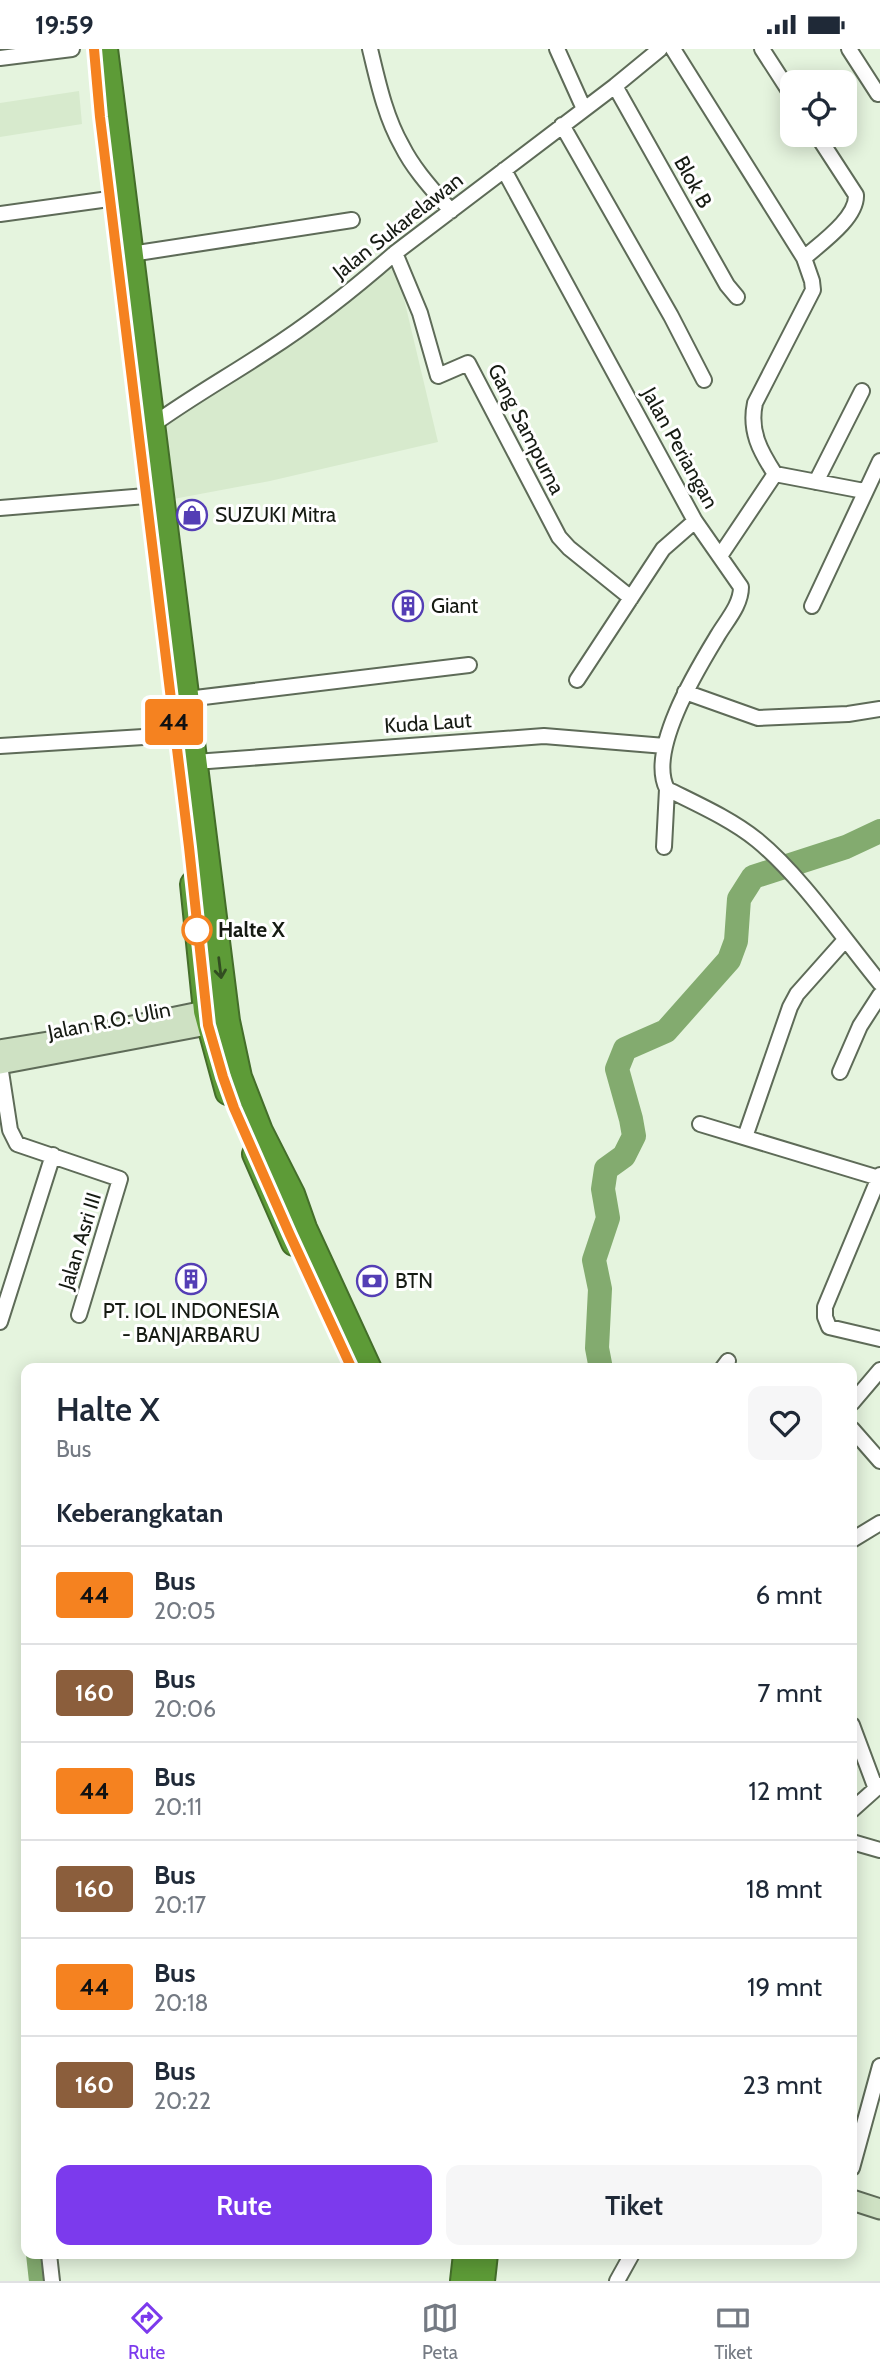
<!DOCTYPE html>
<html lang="id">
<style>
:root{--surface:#fff;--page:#f6f6f7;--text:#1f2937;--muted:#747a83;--line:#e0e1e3;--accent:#7c3aed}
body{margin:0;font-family:Cabin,sans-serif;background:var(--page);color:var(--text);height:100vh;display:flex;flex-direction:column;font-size:26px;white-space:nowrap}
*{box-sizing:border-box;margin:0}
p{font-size:23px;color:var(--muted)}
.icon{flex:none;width:38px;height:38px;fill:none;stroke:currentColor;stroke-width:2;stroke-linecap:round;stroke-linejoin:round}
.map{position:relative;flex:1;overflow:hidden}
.panel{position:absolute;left:21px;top:1314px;width:836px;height:896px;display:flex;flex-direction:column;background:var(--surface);border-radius:14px;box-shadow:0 4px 18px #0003}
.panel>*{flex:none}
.badge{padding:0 14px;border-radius:5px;font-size:24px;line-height:46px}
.buttons{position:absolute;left:780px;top:21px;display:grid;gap:14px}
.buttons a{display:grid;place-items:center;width:77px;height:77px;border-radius:14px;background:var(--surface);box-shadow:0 4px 18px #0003;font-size:35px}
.map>.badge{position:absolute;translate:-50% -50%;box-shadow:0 0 0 4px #fff}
h2{padding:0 35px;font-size:26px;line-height:63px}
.round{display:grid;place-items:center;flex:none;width:74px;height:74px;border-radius:14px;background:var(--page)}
.summary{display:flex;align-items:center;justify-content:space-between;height:119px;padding:0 35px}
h1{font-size:33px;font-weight:600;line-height:52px}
.cta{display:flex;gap:14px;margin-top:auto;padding:14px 35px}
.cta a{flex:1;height:80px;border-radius:14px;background:var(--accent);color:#fff;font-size:28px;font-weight:600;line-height:80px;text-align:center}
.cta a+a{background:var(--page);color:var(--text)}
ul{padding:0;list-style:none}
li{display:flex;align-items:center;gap:21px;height:98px;padding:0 35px;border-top:2px solid var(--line)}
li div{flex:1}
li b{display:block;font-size:26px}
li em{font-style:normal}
li .badge{min-width:77px;font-weight:700;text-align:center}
.status{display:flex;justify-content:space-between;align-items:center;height:49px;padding:0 35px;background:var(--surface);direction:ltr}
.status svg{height:19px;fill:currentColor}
.tab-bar{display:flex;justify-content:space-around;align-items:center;height:98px;border-top:2px solid var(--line);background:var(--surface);font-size:19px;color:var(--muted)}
.tab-bar a{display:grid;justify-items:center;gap:4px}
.tab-bar .current{color:var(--accent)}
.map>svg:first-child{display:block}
</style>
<div class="status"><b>19:59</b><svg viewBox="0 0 49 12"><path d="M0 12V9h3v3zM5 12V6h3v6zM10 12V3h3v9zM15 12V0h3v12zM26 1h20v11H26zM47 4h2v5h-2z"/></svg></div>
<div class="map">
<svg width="880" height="2232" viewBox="0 0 880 2232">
<rect width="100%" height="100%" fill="#e5f4de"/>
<path fill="#d7eacd" d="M 79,42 L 82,75 L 0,88 L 0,54 Z
M 395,212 L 438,393 L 270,432 L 168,451 L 162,374 Z"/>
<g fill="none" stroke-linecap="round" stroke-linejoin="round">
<path stroke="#83ab6f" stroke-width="24" d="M 601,1320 L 597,1299 L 600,1240 L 594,1211 L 608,1169 L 603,1140 L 606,1120 L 624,1107 L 634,1087 L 631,1070 L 617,1020 L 625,1000 L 666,982 L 729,911 L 736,892 L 739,850 L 753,828 L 846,798 L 880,782
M 38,2205 L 41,2232"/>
<g stroke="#5e6b58" stroke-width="18">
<path id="street" d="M 370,0 C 378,33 385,67 402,97 C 414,121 433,141 451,162
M 557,0 L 584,60
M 673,0 L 804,209
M 762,0 L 793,48
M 849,0 L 878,45
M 0,9 L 72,0
M 615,37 L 727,236 L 737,248
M 562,76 L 671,267 L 704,331
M 504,121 L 695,472 L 741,538 C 741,556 727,571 718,586 C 698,619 647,701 667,740 C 697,755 731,770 757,791 C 801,827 843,889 880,934
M 0,165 L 109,150
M 395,204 L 420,264 L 438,327 L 468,314 L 559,488 L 569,499 L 631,549
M 131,205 L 352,171
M 154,375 C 190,349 229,327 267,302 C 311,274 355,239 395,204 L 615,37 L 660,0
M 775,425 L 864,442
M 816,433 L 862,342
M 0,459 L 146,447
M 720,507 L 775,425 C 760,402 749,382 755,354 L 813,241 L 812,232 L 804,209 C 821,194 857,169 856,146 L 817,86
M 812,557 L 880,412
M 577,631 L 663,500 L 695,472
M 685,643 L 758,669 L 848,665 L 880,660
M 187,650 L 469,616
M 0,697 L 175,686
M 195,713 L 544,687 L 665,697
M 664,798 L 667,740
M 0,1016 L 10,1081 L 17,1095 L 120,1130 L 79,1266
M 840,1023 L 860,977 L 880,946
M 700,1075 L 879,1129
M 745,1088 L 790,958 L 797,945 L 845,891
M 880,1126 L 825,1258 L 825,1268 L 829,1278 L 880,1290
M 0,1273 L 53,1106
M 722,1320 L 728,1312
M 852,1354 L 880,1321
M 852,1380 L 880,1412
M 852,1491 L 880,1474
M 852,1676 L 876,1740
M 852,1761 L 880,1736
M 852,1793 L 880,1801
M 852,2119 L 880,2017
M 49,2205 L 52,2232
M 617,2232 L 632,2205"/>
</g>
<g stroke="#5e6b58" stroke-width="23">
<path id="secondary" d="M 0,1001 L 79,988 L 219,959
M 0,1015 L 223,973
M 852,2151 L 880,2160"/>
</g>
<g stroke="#446e2a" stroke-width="28">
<path id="highway" d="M 105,0 L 227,972 L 239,1028 L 260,1082 L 292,1145 L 304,1179 L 369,1320
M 193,835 L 206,962 L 228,1043
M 255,1105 L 294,1194
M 463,2232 L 466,2205
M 482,2232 L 485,2205"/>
</g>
<use href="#street" stroke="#fff" stroke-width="14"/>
<use href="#secondary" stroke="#cee1c3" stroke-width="19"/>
<use href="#highway" stroke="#5d9b37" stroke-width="24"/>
</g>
<defs><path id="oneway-shaft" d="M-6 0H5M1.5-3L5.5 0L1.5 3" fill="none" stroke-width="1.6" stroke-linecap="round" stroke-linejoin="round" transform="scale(1.75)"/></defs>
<use stroke="#324e21" href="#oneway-shaft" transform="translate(220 919) rotate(83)"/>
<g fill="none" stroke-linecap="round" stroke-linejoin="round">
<g stroke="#fff" stroke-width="16">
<path id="line" d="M 94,0 L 100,68 L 189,798 L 208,976 L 223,1028 L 234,1059 L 290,1186 L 352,1320"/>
</g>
<use href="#line" stroke="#f58220" stroke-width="10"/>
</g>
<defs>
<g id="shop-ring" transform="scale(1.575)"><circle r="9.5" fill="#fff" stroke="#543eb5" stroke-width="1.5"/><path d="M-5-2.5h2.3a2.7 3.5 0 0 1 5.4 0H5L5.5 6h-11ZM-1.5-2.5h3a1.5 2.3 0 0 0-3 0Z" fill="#543eb5"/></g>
<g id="building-ring" transform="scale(1.575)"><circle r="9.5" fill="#fff" stroke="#543eb5" stroke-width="1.5"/><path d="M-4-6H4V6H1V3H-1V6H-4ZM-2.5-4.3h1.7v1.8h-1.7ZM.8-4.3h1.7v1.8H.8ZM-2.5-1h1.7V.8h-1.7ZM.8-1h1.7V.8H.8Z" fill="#543eb5"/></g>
<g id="bank-ring" transform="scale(1.575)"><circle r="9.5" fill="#fff" stroke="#543eb5" stroke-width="1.5"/><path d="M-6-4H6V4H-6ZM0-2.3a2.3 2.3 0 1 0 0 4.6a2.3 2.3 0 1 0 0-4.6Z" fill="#543eb5"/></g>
</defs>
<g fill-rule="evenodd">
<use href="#shop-ring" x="192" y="466"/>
<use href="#building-ring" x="408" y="557"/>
<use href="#building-ring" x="191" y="1230"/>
<use href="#bank-ring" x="372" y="1232"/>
</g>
<circle fill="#fff" stroke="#f58220" stroke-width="3.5" cx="197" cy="881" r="14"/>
<g text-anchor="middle" stroke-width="6" stroke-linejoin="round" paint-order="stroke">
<g font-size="21" fill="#161b13" stroke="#fff">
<text transform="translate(693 133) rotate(61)" y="7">Blok B</text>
<text transform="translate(398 177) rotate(-38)" y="7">Jalan Sukarelawan</text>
<text transform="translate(526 380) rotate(63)" y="7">Gang Sampurna</text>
<text transform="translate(680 399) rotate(61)" y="7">Jalan Periangan</text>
<text transform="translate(428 674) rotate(-4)" y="7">Kuda Laut</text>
<text transform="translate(109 972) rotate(-11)" y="7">Jalan R.O. Ulin</text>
<text transform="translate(80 1192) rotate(-73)" y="7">Jalan Asri III</text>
</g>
<g font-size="21" fill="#161b13" stroke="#fff" text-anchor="start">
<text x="215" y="473">SUZUKI Mitra</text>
<text x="431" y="564">Giant</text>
<text x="395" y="1239">BTN</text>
<text x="191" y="1269" text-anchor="middle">PT. IOL INDONESIA<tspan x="191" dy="24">- BANJARBARU</tspan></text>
</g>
<g font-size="21" font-weight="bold" fill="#161b13" stroke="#fff" text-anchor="start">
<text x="218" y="888">Halte X</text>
</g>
</g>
</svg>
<div class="buttons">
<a><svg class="icon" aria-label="locate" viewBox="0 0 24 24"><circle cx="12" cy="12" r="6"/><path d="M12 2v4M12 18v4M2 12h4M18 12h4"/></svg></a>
</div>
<b class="badge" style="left:174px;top:673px;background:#f58220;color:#111">44</b>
<section class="panel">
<div class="summary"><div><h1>Halte X</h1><p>Bus</p></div><a class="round"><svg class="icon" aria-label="heart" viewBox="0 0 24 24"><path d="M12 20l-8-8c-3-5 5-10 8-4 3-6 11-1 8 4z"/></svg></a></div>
<h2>Keberangkatan</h2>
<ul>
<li><span class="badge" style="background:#f58220;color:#111">44</span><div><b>Bus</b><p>20:05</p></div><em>6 mnt</em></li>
<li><span class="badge" style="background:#8b5e3c;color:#fff">160</span><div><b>Bus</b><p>20:06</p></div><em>7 mnt</em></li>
<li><span class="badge" style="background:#f58220;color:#111">44</span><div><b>Bus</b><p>20:11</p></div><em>12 mnt</em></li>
<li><span class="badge" style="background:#8b5e3c;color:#fff">160</span><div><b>Bus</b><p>20:17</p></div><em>18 mnt</em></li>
<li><span class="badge" style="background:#f58220;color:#111">44</span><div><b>Bus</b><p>20:18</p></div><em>19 mnt</em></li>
<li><span class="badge" style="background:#8b5e3c;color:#fff">160</span><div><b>Bus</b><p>20:22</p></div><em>23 mnt</em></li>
</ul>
<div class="cta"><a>Rute</a><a>Tiket</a></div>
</section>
</div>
<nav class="tab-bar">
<a class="current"><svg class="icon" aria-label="directions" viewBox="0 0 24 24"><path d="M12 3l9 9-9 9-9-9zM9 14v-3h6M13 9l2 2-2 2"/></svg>Rute</a>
<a><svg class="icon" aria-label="map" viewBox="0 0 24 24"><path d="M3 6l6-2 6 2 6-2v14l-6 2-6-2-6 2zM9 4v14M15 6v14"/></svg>Peta</a>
<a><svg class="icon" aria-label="tickets" viewBox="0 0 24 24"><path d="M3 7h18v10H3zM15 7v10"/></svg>Tiket</a>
</nav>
